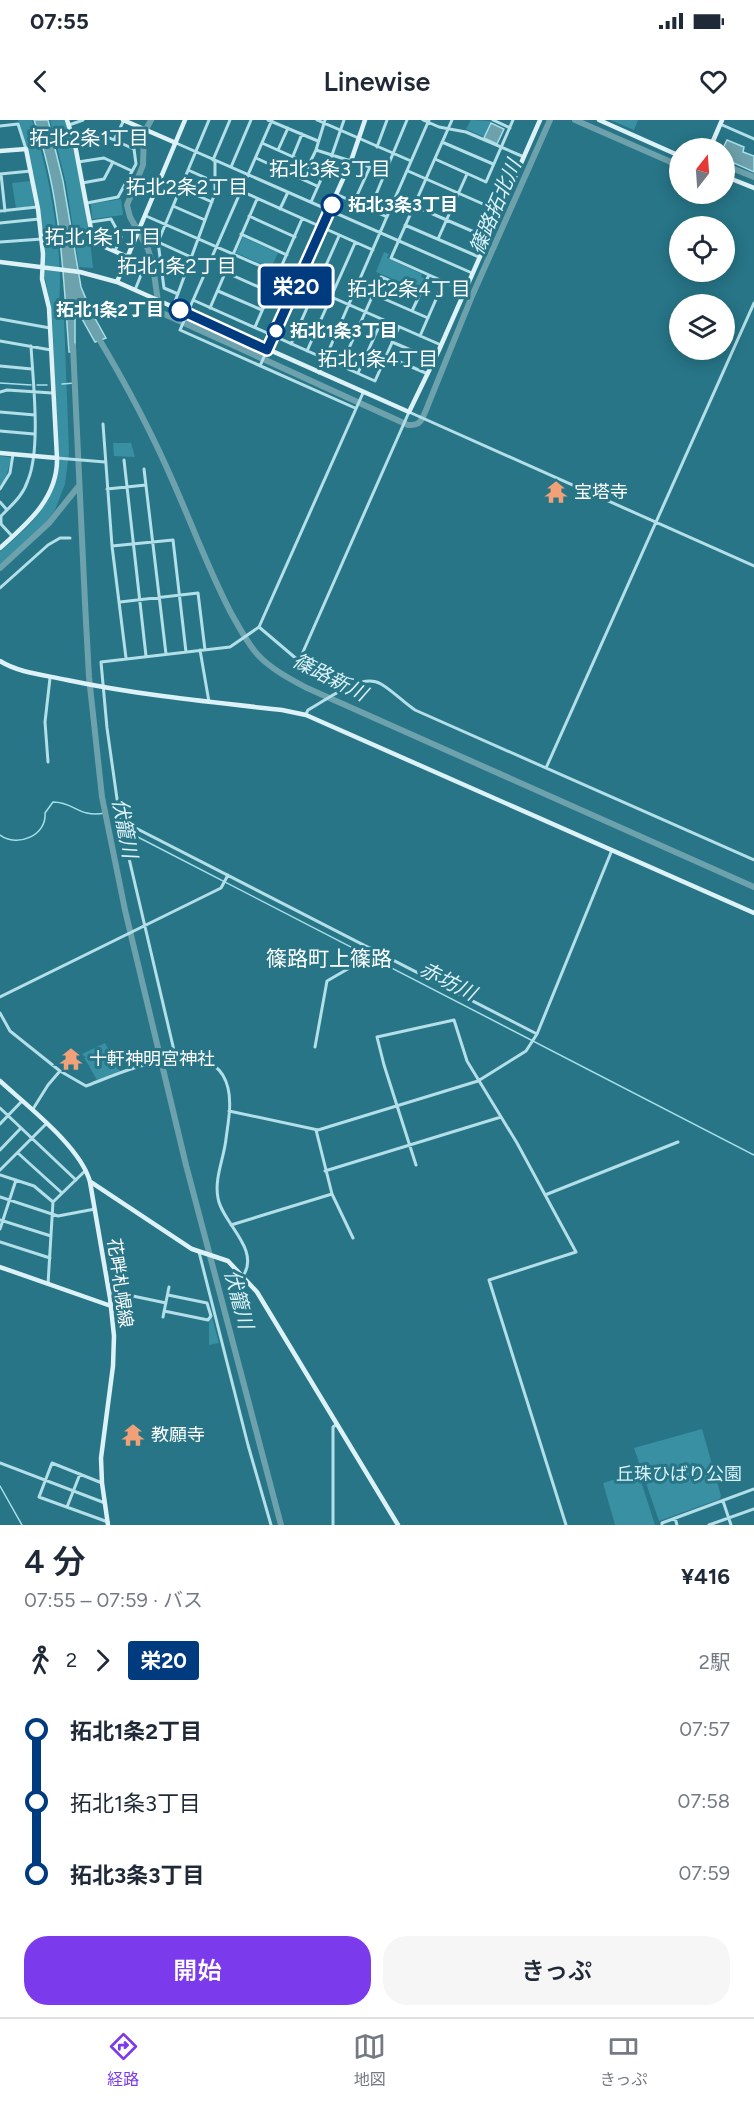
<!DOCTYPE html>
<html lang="ja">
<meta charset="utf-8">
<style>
:root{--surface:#fff;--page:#f6f6f7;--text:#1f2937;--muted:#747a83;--line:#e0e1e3;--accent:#7c3aed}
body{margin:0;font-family:Figtree,"Noto Sans JP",sans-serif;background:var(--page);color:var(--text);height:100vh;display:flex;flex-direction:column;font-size:22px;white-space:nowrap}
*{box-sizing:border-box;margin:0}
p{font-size:20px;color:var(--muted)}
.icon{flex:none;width:33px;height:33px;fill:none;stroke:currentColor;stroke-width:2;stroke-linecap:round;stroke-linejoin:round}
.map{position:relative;height:1405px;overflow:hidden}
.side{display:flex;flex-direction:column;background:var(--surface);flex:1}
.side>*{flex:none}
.badge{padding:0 12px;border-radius:4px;font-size:21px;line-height:39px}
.needle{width:39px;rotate:17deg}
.buttons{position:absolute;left:669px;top:18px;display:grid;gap:12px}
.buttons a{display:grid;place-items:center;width:66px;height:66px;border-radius:50%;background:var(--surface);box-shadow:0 3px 15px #0003;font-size:30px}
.map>.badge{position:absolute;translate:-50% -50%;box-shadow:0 0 0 3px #fff}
.legs{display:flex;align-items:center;gap:9px;height:66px;padding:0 24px;font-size:20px}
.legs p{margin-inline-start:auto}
.headline{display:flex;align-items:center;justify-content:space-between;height:102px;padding:0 24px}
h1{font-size:33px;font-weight:600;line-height:45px}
.cta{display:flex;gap:12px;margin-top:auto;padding:12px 24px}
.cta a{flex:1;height:69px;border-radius:24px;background:var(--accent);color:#fff;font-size:24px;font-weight:600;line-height:69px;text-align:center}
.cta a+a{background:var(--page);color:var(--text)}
ul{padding:0 24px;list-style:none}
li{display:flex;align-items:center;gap:21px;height:72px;font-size:22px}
li i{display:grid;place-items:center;width:9px;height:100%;margin:0 8px;background:currentColor}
li i::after{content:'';width:15px;height:15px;margin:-8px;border:4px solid;border-radius:50%;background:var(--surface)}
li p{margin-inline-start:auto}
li:first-child i{background:linear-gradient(#0000 50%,currentColor 0)}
li:last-child i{background:linear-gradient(currentColor 50%,#0000 0)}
.status{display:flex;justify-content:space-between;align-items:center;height:42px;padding:0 30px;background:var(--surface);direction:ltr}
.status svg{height:16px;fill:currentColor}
header{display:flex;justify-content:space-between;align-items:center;height:78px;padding:0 24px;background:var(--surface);font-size:27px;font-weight:600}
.dock{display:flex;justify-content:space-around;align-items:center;height:84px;border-top:2px solid var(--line);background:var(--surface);font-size:16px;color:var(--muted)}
.dock a{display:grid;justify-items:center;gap:3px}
.dock .active{color:var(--accent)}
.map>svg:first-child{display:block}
</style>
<div class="status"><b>07:55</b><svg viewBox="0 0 49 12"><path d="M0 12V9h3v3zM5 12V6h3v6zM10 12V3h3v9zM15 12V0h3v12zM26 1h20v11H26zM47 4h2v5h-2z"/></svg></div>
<header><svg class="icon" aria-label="back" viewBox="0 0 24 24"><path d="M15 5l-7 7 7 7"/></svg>Linewise<svg class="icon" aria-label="heart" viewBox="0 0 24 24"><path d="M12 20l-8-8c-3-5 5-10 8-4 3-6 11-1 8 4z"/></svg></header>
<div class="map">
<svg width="754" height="1405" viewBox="0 0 754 1405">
<rect width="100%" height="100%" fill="#277587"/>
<path fill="#3990a2" d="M 18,0 L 32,0 C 48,50 58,103 60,155 C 60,169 59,183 59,197 L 64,197 L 69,333 L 65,364 L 55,390 L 47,401 L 0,444 L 0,432 C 32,403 51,389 59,345 L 52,196 L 45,157 L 45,123 L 33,52 Z
M 50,0 L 65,0 C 80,48 88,98 93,148 L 79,147 L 66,63 Z
M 471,0 L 491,1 L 484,17 L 466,9 Z
M 610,0 L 638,0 L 634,10 Z
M 31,61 L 34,86 L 16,88 L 12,63 Z
M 121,79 L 123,95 L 92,99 L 91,84 Z
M 243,117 L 278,133 L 271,148 L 236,133 Z
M 384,132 L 389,134 L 387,138 L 422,154 L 421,157 L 424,158 L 419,170 L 376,152 Z
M 113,323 L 131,323 L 135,337 L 114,336 Z
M 0,336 L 9,337 L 11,339 L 6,357 L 0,366 Z
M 105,923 L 120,951 L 97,960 L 82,934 Z
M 212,1197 L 219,1223 L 209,1225 L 209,1203 Z
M 702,1309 L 721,1376 L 720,1379 L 659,1401 L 634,1328 Z
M 638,1352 L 655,1405 L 615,1405 L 603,1363 Z"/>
<path fill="#6da1ac" stroke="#a7dfe9" stroke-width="1.5" d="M 34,0 L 48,0 L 63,61 L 81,167 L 92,193 L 106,218 L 95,222 L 82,199 L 79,196 L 75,197 L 75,232 L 69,232 C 63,154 61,74 34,0 Z
M 491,3 L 504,9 L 497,24 L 484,18 Z
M 727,20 L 744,27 L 743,32 L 754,36 L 754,52 L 725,39 L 723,28 Z"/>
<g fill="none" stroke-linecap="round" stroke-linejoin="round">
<path stroke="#a7dfe9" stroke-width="1.5" d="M 0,263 L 31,265
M 62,264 L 75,263
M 37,265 L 47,265
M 130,710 L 130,713 L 754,1035
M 0,715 C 18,728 47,715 45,693 L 53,682 C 75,682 78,698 105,693
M 0,1366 L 22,1405"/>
<path stroke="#6da1ac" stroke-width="6" d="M 151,0 L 144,13 L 143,45 L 127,85 L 130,97 L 148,129 L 153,146 L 159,189 L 162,193 L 408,305 C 420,306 422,300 426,290 L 472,176 L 550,0
M 575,0 L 680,46
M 724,45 L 754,57
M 96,214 C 125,262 152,313 174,364 C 193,407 209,451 231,493 C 239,507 247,523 258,535 C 271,549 290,559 307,568 L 754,767
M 73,226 L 85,483 L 89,557 L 102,677 L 125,790 L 186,1045 L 281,1405
M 0,448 L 49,403 L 78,367"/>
<path stroke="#b3dfe8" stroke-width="3" d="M 268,0 L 318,21
M 272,0 L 180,210 L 355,288
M 317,0 L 411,41
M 423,0 L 439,7 L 466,12 L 524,37
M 452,0 L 391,138 L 465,171
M 493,0 L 510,8
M 720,4 L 754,19
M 69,5 L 83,0
M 0,6 L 18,4 L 26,29
M 114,20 L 124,0
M 442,22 L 493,44
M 176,23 L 472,153
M 262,23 L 309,44
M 75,25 L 105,16 L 134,29 L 136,44 L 118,77 L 87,83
M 377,27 L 387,0
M 278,30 L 288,8
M 316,30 L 370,47 L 354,82
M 293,36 L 302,14
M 256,38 L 317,66
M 435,39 L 486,62 L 513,0
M 213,40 L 230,0
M 78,42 L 104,38 L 132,51
M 231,47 L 251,0
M 188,50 L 215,62
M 408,51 L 499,91
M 0,54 L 31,51
M 1,54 L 5,91
M 160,59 L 212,82
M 302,59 L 316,30 L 325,0
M 82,63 L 104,59 L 113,42
M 241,71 L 373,130
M 336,74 L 387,97
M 396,78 L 488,118
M 311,82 L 332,35 L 344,0
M 173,86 L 205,100
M 280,89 L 288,72
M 370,89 L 407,0
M 0,91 L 37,87
M 146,96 L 441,225
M 249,96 L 295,117
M 91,102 L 111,99 L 121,117 L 115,131
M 0,103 L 39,99
M 405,105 L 479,137
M 241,114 L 287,135
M 438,119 L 467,54
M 0,122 L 42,119
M 158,122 L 191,137
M 128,137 L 142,143 L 143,150 L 135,170
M 161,145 L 184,155
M 225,152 L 270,172
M 218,171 L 262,190
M 178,174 L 164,168 L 158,122 L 209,0
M 373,174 L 428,198
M 193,180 L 375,261 L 399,207
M 173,187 L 215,73 L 215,40
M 210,188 L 257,79
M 412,191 L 429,155
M 0,199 L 50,208
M 255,207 L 302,99
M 420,216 L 444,161
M 0,221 L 51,230
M 392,222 L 434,240
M 291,224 L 339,116
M 307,231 L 355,123
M 386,236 L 428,254
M 0,246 L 32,249
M 260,246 L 267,230
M 341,246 L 381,157 L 420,174
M 319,253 L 429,0
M 358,253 L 382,200
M 0,272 L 7,270 L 52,273
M 0,292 L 35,295
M 103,304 L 112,426 L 126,538
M 0,311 L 34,314
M 57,338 L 105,342
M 124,340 L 146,536
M 144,349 L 166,534
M 0,369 L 10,353 L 13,334
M 107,369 L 146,365
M 0,382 L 7,390 L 1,396 L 1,404 L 12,416
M 7,390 C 16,381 24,373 28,360 C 41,328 33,262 31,226
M 112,426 L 173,420 L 186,532
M 0,468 L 48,425 L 60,418 L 70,418
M 120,482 L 198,473 L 205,530
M 259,507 L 299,541 L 351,566
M 200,530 L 209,582
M 299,541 L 409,292 L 754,446
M 306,594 L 308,590 C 327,580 361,552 381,564 C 393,571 403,582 415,590 L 754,740
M 48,642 L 45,602 L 50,558
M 546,648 L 754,183
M 120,700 L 537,914
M 0,877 L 217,770 L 221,768 L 228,755
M 0,893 L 10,911 L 60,951
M 315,927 L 327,861 L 365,839 L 371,828
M 176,939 L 120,700 L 107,608 L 101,542 L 230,527 L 259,507 L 363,273
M 0,988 L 76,1060
M 33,989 L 48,965 L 60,951 L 86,966 C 121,953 214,909 228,968 C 232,984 228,1003 226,1019 C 224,1038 214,1059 218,1078 C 222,1103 261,1129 243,1156
M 229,991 L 318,1010 L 478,961 L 526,931 L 537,914 L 612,730
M 0,1004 L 22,981
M 316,1010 L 332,1074
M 0,1030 L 21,1008
M 19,1034 L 62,1073
M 416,1045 L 384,945 L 377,917 L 454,900 L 467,941 L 517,1023 L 576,1132 L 489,1160 L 566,1405
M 0,1050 L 46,1004
M 325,1051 L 501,997
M 0,1055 L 34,1066 L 53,1082
M 545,1075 L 678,1022
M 0,1077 L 58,1096 L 95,1089
M 0,1100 L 51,1116
M 231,1105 L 332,1074 L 353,1118
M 0,1109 L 16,1060
M 0,1122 L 50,1138
M 199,1132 L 248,1325 L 271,1405
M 48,1164 L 53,1082 L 86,1050
M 109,1171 L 166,1183
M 237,1186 L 242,1180 L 246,1162
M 164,1191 L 208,1200 L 211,1196 L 207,1183 L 168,1175
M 163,1197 L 169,1167
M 0,1343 L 105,1383
M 102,1363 L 52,1343 L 39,1377 L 108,1402
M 723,1381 L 731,1405
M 67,1387 L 80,1354
M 675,1398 L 677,1405
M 333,1405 L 333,1307 L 337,1304
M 662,1405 L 662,1403 L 754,1369
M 709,1405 L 754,1389"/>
<path stroke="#dcf2f7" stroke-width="4.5" d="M 67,0 L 75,25 L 93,120 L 98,124 L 128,137
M 123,0 L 176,23
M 599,0 L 680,36
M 710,28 L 722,0
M 0,31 L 26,29 L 38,89 L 43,134 L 42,159 L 49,188 L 57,338
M 724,56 L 754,68
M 0,142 L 80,152 L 117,162 L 409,292 L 439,230 L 540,0
M 117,162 L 185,0
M 267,230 L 351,41 L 365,0
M 0,333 L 57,338 C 58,378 28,403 0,428
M 0,541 C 19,553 45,555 67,560 C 138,575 210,582 282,590 L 306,595 L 754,793
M 0,961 C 27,986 81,1027 90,1062 L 110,1178 L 114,1216 L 113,1246 L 101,1338 L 102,1363 L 108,1405
M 91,1062 L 192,1129 L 228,1141 L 257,1172 L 398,1405
M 0,1147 L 111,1186"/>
</g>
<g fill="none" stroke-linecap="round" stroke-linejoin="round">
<g stroke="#fff" stroke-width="14">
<path id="line-1" d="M 180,190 L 267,230 L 332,85"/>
</g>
<use href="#line-1" stroke="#003b80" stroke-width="9"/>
</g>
<defs>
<g id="temple-bare" transform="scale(1.8)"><path d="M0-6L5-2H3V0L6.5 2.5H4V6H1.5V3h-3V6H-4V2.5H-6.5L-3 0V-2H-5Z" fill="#f1a078" stroke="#277587" stroke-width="2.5" paint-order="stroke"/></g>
</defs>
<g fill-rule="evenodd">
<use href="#temple-bare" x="556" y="372"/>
<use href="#temple-bare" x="71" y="939"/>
<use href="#temple-bare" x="133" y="1315"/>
</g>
<g fill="#fff" stroke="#003b80" stroke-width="3">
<circle cx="332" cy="85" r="10"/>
<circle cx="180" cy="190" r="10"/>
<circle cx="276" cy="211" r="8"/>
</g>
<g text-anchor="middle" stroke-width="6" stroke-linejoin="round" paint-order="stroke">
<g font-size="18" font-weight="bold" fill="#fff" stroke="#277587" text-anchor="start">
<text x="348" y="91">拓北3条3丁目</text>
<text x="164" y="196" text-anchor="end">拓北1条2丁目</text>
<text x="290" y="217">拓北1条3丁目</text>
</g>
<g font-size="18" fill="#fff" stroke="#277587" text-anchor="start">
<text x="574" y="378">宝塔寺</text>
<text x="89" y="945">十軒神明宮神社</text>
<text x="151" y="1321">教願寺</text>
</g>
<g font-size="18" fill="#fff" stroke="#277587">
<text transform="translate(120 1163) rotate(82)" y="6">花畔札幌線</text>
</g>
<g font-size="18" fill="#d8f2f6" stroke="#277587">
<text x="679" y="1360">丘珠ひばり公園</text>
</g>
<g font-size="20" fill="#fff" stroke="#277587">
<text x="89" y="25">拓北2条1丁目</text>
<text x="330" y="56">拓北3条3丁目</text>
<text x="187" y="74">拓北2条2丁目</text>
<text x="103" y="124">拓北1条1丁目</text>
<text x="177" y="153">拓北1条2丁目</text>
<text x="409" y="176">拓北2条4丁目</text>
<text x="378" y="246">拓北1条4丁目</text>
</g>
<g font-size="20" font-style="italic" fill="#dbf2f7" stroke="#277587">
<text transform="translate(495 87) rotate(-67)" y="7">篠路拓北川</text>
<text transform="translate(330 557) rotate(27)" y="7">篠路新川</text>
<text transform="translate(125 708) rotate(79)" y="7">伏籠川</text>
<text transform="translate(448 861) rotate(27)" y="7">赤坊川</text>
<text transform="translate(239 1179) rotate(75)" y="7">伏籠川</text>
</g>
<g font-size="21" fill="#fff" stroke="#277587">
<text x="329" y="846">篠路町上篠路</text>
</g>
</g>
</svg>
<div class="buttons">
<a><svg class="needle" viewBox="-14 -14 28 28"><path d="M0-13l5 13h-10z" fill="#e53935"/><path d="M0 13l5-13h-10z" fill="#747a83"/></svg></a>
<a><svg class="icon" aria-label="locate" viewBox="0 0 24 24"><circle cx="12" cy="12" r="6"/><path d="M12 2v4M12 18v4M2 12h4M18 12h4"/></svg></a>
<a><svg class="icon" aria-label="layers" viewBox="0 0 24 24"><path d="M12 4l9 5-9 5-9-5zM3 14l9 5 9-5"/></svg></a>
</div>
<b class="badge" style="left:296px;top:166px;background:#003b80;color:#fff">栄20</b>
</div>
<section class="side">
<div class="headline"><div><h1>4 分</h1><p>07:55 – 07:59 · バス</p></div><b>¥416</b></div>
<div class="legs"><svg class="icon" aria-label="walk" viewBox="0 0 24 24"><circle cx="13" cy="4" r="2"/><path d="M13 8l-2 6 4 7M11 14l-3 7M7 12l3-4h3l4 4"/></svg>2<svg class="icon" aria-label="forward" viewBox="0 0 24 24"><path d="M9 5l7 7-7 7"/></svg><b class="badge" style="background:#003b80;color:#fff">栄20</b><p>2駅</p></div>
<ul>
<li><i style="color:#003b80"></i><b>拓北1条2丁目</b><p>07:57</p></li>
<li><i style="color:#003b80"></i><span>拓北1条3丁目</span><p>07:58</p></li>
<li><i style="color:#003b80"></i><b>拓北3条3丁目</b><p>07:59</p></li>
</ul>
<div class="cta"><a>開始</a><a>きっぷ</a></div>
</section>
<nav class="dock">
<a class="active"><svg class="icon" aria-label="directions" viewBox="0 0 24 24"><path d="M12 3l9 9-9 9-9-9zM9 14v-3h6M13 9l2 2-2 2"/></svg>経路</a>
<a><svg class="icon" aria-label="map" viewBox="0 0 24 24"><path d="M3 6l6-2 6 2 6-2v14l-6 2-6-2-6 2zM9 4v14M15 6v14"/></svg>地図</a>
<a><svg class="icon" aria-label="tickets" viewBox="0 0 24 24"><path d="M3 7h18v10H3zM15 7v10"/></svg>きっぷ</a>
</nav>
